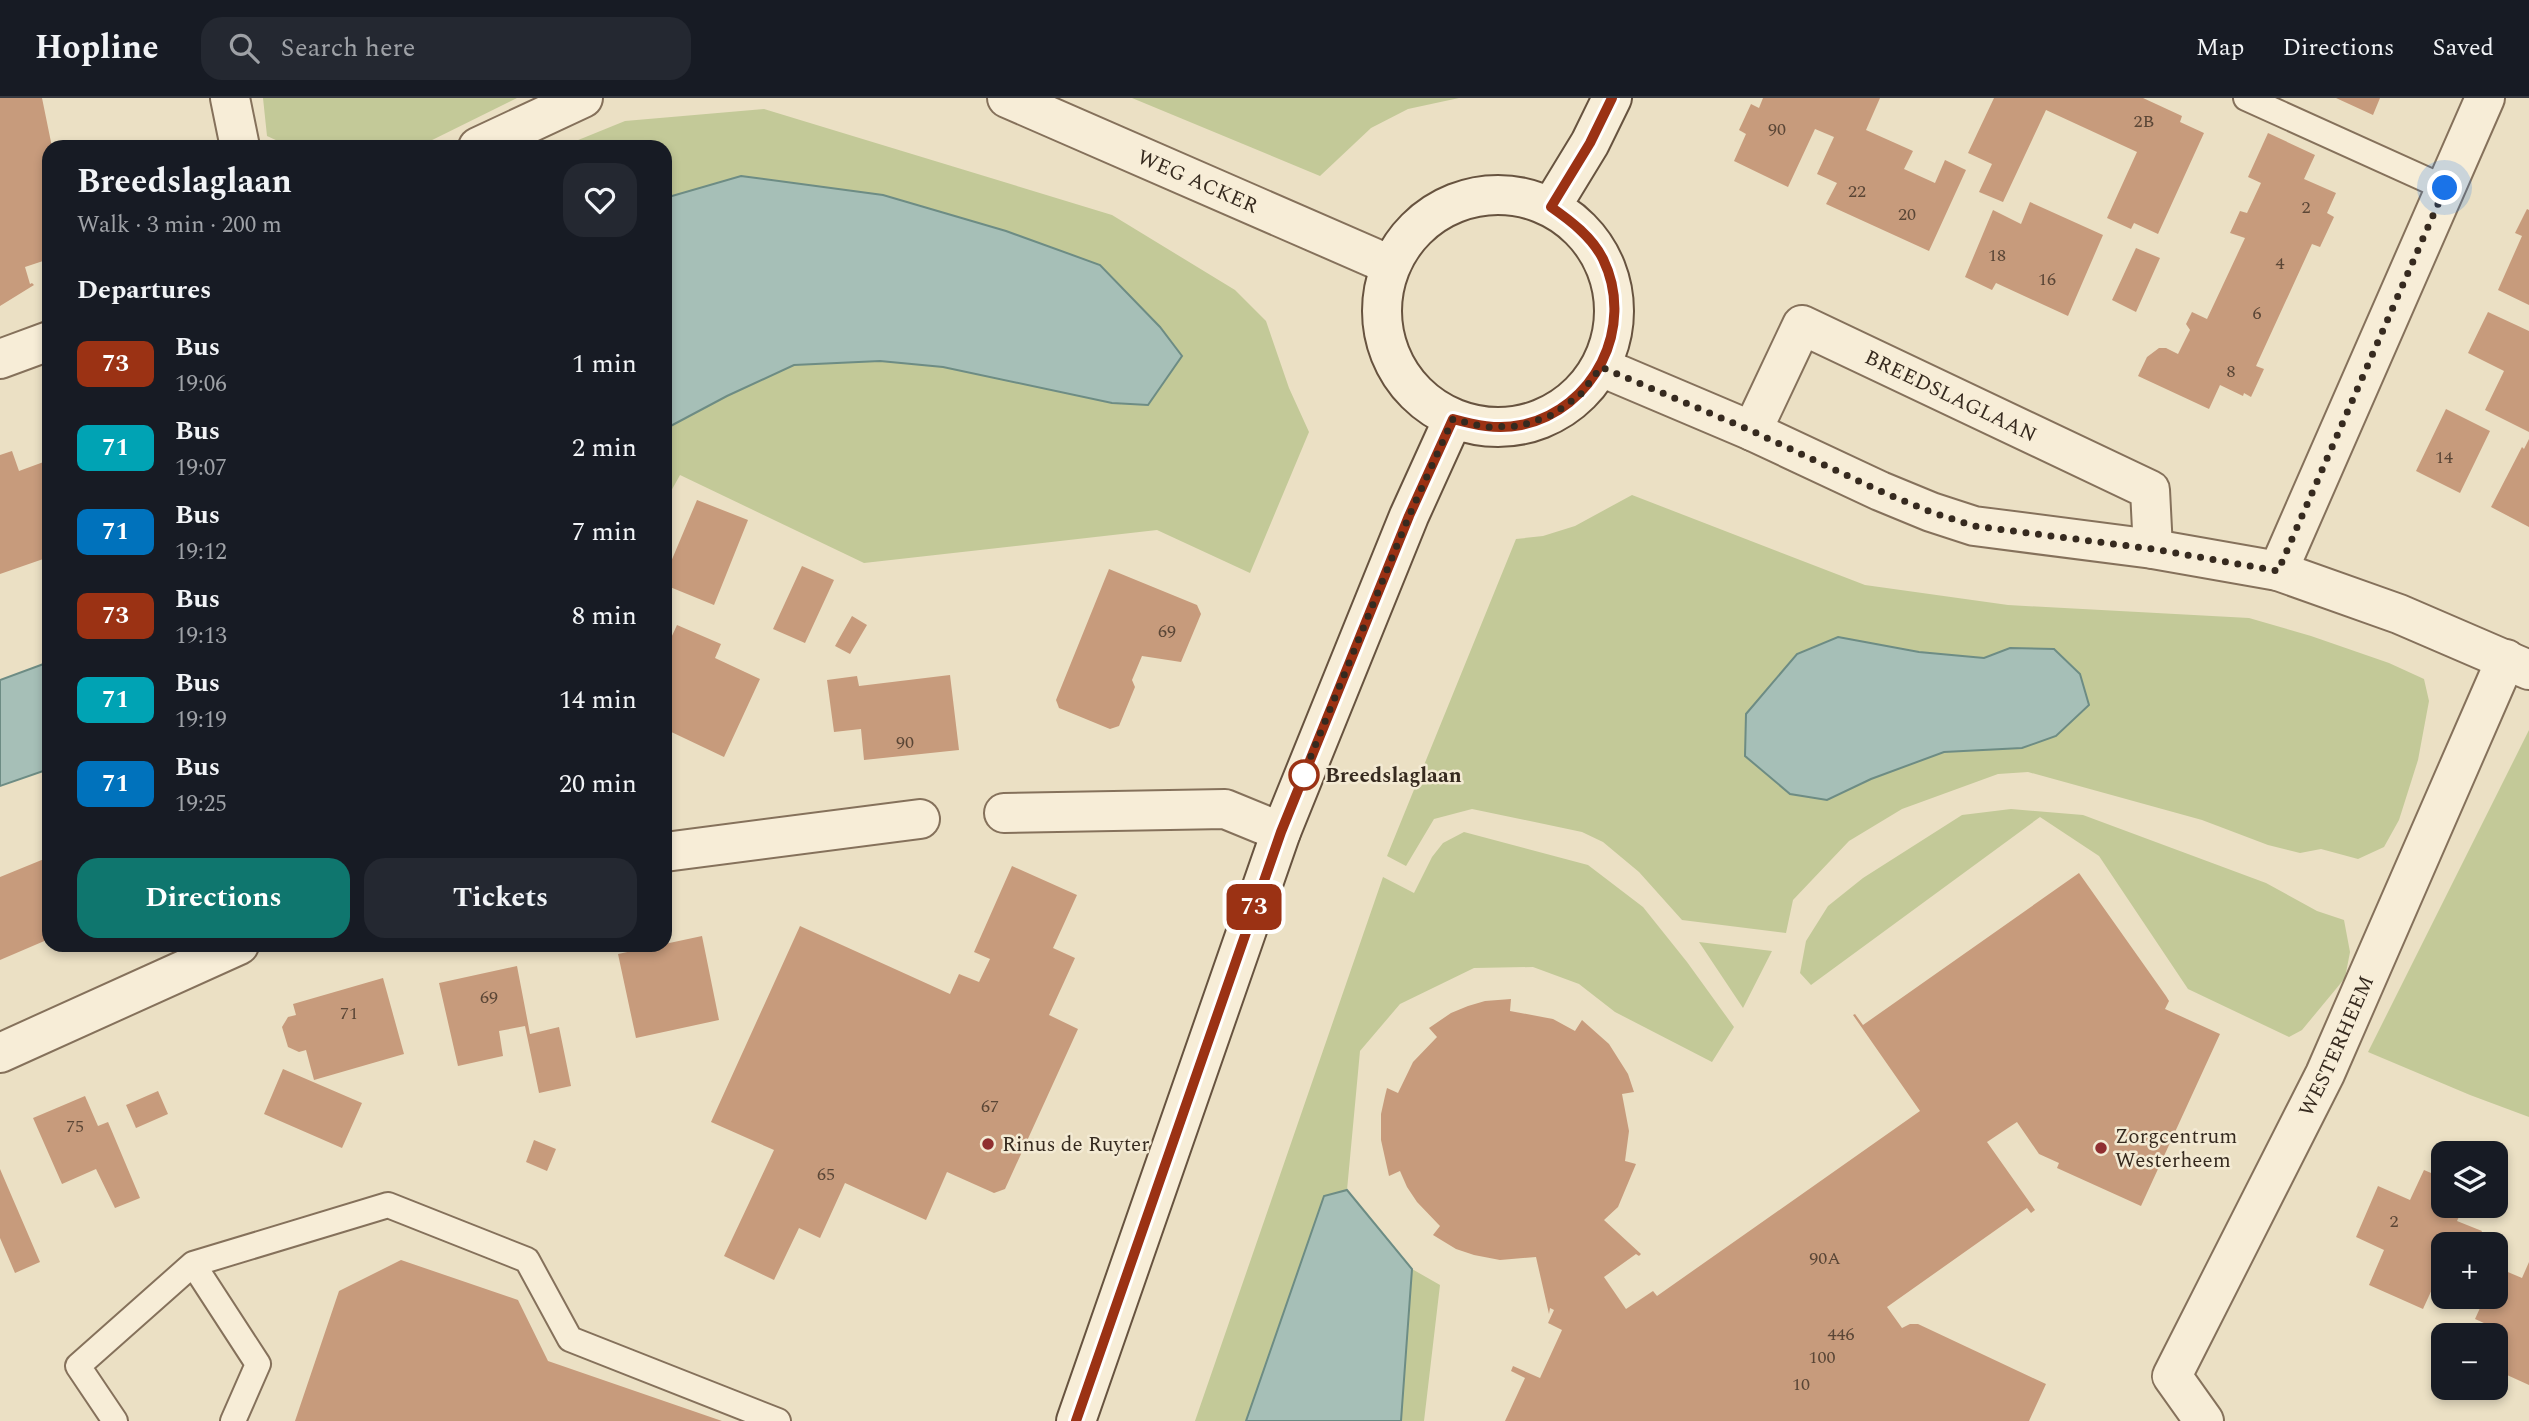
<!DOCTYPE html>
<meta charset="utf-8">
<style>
:root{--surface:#171b24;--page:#242831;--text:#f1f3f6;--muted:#9ea1a6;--line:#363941;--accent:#0f766e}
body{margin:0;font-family:Spectral,serif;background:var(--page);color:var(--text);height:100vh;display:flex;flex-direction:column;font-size:26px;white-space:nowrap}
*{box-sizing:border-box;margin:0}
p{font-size:23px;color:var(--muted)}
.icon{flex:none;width:38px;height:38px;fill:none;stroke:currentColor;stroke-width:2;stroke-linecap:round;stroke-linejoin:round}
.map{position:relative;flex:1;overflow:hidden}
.drawer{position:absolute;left:42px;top:42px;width:630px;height:812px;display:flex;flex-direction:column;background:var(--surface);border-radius:21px;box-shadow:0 4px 10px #0003}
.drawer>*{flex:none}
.badge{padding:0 14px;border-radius:10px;font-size:24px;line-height:46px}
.buttons{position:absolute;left:2431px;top:1043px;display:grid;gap:14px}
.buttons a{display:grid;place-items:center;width:77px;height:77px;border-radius:14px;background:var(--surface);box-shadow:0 4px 10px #0003;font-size:35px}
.you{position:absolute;width:35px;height:35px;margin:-18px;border:5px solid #fff;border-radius:50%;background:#1a73e8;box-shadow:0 0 0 10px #1a73e833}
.map>.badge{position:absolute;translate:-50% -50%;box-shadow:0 0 0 4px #fff}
h2{padding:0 35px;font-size:26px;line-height:63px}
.round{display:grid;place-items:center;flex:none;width:74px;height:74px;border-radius:21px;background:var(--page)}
.headline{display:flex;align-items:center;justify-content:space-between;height:119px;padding:0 35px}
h1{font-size:33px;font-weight:700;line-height:52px}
.action{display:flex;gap:14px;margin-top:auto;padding:14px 35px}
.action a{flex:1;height:80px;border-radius:21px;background:var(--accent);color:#fff;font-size:28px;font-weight:700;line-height:80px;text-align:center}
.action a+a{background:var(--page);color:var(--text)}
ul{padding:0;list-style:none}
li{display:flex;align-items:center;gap:21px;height:84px;padding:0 35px}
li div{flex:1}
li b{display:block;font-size:26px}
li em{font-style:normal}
li .badge{min-width:77px;font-weight:700;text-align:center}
header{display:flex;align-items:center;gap:42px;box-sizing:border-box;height:98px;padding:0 35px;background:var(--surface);border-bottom:2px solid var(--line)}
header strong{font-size:33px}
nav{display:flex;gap:38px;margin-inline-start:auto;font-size:24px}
.search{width:490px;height:63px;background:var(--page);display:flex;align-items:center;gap:18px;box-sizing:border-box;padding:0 24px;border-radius:21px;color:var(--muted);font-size:26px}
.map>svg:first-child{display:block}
</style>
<header>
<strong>Hopline</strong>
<div class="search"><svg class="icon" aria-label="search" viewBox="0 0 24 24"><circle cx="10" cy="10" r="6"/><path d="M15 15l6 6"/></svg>Search here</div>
<nav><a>Map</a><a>Directions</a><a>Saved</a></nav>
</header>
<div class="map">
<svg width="2529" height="1323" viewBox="0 0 2529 1323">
<rect width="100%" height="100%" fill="#ebe0c4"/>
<path fill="#c3c998" d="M 263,0 L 517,0 L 418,49 L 291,49 L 267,38 Z
M 1132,0 L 1459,0 L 1408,11 L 1371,30 L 1320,78 Z
M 764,11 L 1112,117 L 1235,192 L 1266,223 L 1289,290 L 1309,334 L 1250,475 L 1157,432 L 864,465 L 680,377 L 665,404 L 665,331 L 727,298 L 794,267 L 880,263 L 943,269 L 1112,305 L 1148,306 L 883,97 L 741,78 L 665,100 L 665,49 L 561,49 L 625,23 Z
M 1632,397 L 1865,487 L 2008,507 L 2249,520 L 2311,538 L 2389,565 L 2424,581 L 2429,603 L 2418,662 L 2399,722 L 2384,749 L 2358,761 L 2321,751 L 2300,755 L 2268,747 L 2202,722 L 2028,674 L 1998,676 L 1902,711 L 1849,743 L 1793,802 L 1786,835 L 1682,822 L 1639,774 L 1603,744 L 1582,734 L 1472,711 L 1434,721 L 1406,768 L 1387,758 L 1516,441 L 1543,438 L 1575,428 Z
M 2529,632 L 2529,1019 L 2470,997 L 2368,954 Z
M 2011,711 L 2083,717 L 2266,785 L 2317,813 L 2344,822 L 2350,854 L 2345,880 L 2302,932 L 2289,939 L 2188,891 L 2099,758 L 2040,719 L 1811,887 L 1800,875 L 1806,843 L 1828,808 L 1863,780 L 1962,717 Z
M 1464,734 L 1588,767 L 1643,809 L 1687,864 L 1734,929 L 1712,964 L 1615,914 L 1579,886 L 1533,869 L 1474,870 L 1400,906 L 1360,953 L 1347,1092 L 1324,1099 L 1246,1323 L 1195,1323 L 1383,779 L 1414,795 L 1432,759 L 1443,745 Z
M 1699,844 L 1772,853 L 1743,910 Z
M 1412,1171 L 1440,1187 L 1424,1323 L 1401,1323 Z"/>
<path fill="#a6bfb7" stroke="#6d8c84" stroke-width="2" d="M 741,78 L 883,97 L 1006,133 L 1100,167 L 1160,229 L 1182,258 L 1148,307 L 1112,305 L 943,269 L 880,263 L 794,267 L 727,298 L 665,331 L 665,100 Z
M 1838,539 L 1919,554 L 1984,560 L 2010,550 L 2054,551 L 2080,576 L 2089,607 L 2056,638 L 2022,650 L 1944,654 L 1871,681 L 1827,702 L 1790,696 L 1745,658 L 1746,616 L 1797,556 Z
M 49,564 L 49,671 L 0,688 L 0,582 Z
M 1347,1092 L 1412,1171 L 1401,1323 L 1246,1323 L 1324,1098 Z"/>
<path fill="#c79b7c" d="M 0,0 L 42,0 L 52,49 L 49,49 L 49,161 L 25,169 L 30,186 L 32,185 L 34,187 L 0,208 Z
M 1763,0 L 1880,0 L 1866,32 L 1913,53 L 1904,71 L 1935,85 L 1945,62 L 1966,72 L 1929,153 L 1826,106 L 1837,85 L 1817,76 L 1834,39 L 1815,31 L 1788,89 L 1734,63 L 1746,36 L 1739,32 L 1751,6 L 1759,10 Z
M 1994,0 L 2143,0 L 2182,18 L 2180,24 L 2204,35 L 2158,136 L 2134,125 L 2131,131 L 2107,120 L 2137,54 L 2046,12 L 2003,104 L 1979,94 L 1992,66 L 1968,55 Z
M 2336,0 L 2380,0 L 2373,17 Z
M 2268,35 L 2315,57 L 2304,81 L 2336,95 L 2327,115 L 2334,119 L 2320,149 L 2312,146 L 2256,268 L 2264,271 L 2251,299 L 2244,295 L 2243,298 L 2220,287 L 2209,311 L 2138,278 L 2147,259 L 2159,250 L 2166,250 L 2178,256 L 2190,232 L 2186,226 L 2192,214 L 2207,221 L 2245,140 L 2230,135 L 2240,113 L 2247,115 L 2261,85 L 2248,79 Z
M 2030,104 L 2103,137 L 2068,218 L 1996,185 L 1992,192 L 1965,179 L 1993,112 L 2021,126 Z
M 2527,111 L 2529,112 L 2529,207 L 2498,192 L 2522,138 L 2515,135 Z
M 2136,150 L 2160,160 L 2136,214 L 2112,202 Z
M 2488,214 L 2529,233 L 2529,334 L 2485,312 L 2504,273 L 2468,255 Z
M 2446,311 L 2490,333 L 2460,395 L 2416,373 Z
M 2529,341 L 2529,429 L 2491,409 L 2522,349 L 2524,351 Z
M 12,353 L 19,373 L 49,362 L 49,459 L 0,476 L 0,357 Z
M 697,402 L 748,422 L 714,507 L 665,487 L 665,478 Z
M 802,468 L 834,482 L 805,545 L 773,531 Z
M 1109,471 L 1197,507 L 1201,516 L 1181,564 L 1142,558 L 1132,582 L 1135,589 L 1119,628 L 1110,631 L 1059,610 L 1056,602 Z
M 852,518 L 867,527 L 850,556 L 835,548 Z
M 677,527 L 721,546 L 715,560 L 760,581 L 724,659 L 665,631 L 665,553 Z
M 950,577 L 959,652 L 864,662 L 861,631 L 834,634 L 827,582 L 857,578 L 859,588 Z
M 49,759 L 49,841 L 0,862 L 0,779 Z
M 1012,768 L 1077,797 L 1053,850 L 1075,860 L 1049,917 L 1078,931 L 1005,1091 L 994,1095 L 947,1074 L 926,1122 L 845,1085 L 820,1140 L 799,1130 L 774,1182 L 724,1158 L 774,1052 L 711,1024 L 800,828 L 950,896 L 959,876 L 979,884 L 990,861 L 974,854 Z
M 2079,775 L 2166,898 L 2169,903 L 2165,911 L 2220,936 L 2141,1108 L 2057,1070 L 2059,1065 L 2039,1056 L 2017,1024 L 1987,1044 L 2035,1112 L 2031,1115 L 2027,1110 L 1887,1209 L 1902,1230 L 1910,1226 L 1918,1226 L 2046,1286 L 2029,1323 L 1505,1323 L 1525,1280 L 1511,1273 L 1513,1268 L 1540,1280 L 1562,1232 L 1548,1225 L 1554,1212 L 1550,1210 L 1549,1216 L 1536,1159 L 1500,1162 L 1474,1157 L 1456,1151 L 1433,1137 L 1440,1128 L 1417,1104 L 1407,1089 L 1400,1073 L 1389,1078 L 1381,1042 L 1381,1016 L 1385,998 L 1387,990 L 1398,995 L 1413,964 L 1437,939 L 1429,930 L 1451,915 L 1468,908 L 1485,903 L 1511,901 L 1510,913 L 1553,921 L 1575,933 L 1582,922 L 1609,946 L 1628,976 L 1634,994 L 1622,996 L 1629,1033 L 1625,1063 L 1636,1066 L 1618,1109 L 1604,1122 L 1641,1156 L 1639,1158 L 1636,1156 L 1604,1179 L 1626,1211 L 1653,1193 L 1657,1198 L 1920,1013 L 1853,917 L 1855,916 L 1863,927 Z
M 702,838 L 719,922 L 636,940 L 618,856 Z
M 517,868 L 530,936 L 559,929 L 571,988 L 539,995 L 525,928 L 499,933 L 503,958 L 458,968 L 439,885 Z
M 383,880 L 404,956 L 314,982 L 306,952 L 299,954 L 288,949 L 282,929 L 288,919 L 296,917 L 293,906 Z
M 283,971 L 362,1005 L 342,1050 L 264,1016 Z
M 158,993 L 168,1016 L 136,1030 L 126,1007 Z
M 85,998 L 98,1028 L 108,1024 L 140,1100 L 115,1110 L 96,1071 L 62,1086 L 33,1020 Z
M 534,1042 L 556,1051 L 547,1073 L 526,1064 Z
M 0,1071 L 40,1164 L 15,1175 L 0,1140 Z
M 2424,1072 L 2443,1080 L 2443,1108 L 2464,1108 L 2457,1123 L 2482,1133 L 2476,1146 L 2443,1146 L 2443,1178 L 2439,1176 L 2423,1211 L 2369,1187 L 2384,1152 L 2356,1139 L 2378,1088 L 2410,1102 Z
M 401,1162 L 518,1202 L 548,1263 L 722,1323 L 295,1323 L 339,1193 Z
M 2529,1164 L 2529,1287 L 2496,1272 L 2496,1237 L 2492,1237 L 2495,1230 L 2475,1221 L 2485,1199 L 2496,1199 L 2496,1169 L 2522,1180 Z"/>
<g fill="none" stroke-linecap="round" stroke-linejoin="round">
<g stroke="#85715b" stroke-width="28">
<path id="service" d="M 2246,0 L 2445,90
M 193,1166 L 258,1266 L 233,1323
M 115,1323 L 78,1268 L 193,1166 L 388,1107 L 527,1162 L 570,1241 L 778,1323"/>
</g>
<g stroke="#85715b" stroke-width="42">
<g id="minor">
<path d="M 230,0 L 240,49"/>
<path id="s1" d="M 1007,0 L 1390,167"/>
<path d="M 478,49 L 583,0"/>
<path d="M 0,261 L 49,243"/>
<path d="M 1601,269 L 1752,333 L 1880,393 L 1931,414 L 1974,428 L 2153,451 L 2278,473 L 2399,516 L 2529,572"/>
<path id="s2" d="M 1752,333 L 1802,227 L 2150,392 L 2153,451"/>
<path d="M 2278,473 L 2485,0"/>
<path d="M 1004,715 L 1225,711 L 1281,734"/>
<path d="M 665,754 L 920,721"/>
<path d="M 0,955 L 239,847"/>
<path id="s3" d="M 2204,1323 L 2172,1278 L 2325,976 L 2506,561"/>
</g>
</g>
<g stroke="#67533f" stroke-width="42">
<path id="secondary" d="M1382 213a116 116 0 1 1 232 0a116 116 0 1 1-232 0Z
M 1551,109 L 1590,45 L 1612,0
M 1076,1323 L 1281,734 L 1409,418 L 1453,321"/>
</g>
<use href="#service" stroke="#f7edd7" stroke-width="24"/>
<use href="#minor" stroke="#f7edd7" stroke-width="38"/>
<use href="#secondary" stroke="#f7edd7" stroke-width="38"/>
</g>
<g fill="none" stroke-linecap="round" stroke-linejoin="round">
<g stroke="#fff" stroke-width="16">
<path id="line" d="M 1076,1323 L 1281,734 L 1409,418 L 1453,321 C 1475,327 1497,332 1521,327 C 1594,312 1636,229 1603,161 C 1592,139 1571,123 1551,109 L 1590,45 L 1612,0"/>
</g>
<use href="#line" stroke="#9b3214" stroke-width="10"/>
<path stroke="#362a1f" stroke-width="7" stroke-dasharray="0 12.6" d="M 1304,677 L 1300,685 L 1409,418 L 1453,321 L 1485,329 L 1520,328 L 1552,317 L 1580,297 L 1601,269 L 1752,333 L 1880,393 L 1931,414 L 1974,428 L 2153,451 L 2278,473 L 2445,90"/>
</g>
<circle fill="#fff" stroke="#9b3214" stroke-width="3.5" cx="1304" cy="677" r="14"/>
<g fill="#902f30" stroke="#f3ead3" stroke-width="2.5">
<circle cx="988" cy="1046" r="7"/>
<circle cx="2101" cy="1050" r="7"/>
</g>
<g text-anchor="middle" stroke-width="5" stroke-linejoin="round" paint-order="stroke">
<g font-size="18" fill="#5a4636">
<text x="2144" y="29">2B</text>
<text x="1777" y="37">90</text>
<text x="1857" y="99">22</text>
<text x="2306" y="115">2</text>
<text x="1907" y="122">20</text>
<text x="1997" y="163">18</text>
<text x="2280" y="171">4</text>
<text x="2047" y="187">16</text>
<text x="2257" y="221">6</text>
<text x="2231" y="279">8</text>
<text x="2444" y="365">14</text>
<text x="1167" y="539">69</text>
<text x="905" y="650">90</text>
<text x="489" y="905">69</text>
<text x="349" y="921">71</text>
<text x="990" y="1014">67</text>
<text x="75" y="1034">75</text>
<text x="826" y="1082">65</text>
<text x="2394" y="1129">2</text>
<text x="1825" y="1166">90A</text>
<text x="1841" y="1242">446</text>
<text x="1822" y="1265">100</text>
<text x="1801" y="1292">10</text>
</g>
<g font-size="21" fill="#362a1f" stroke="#f3ead3">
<text dy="7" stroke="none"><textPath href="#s1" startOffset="208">WEG ACKER</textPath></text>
<text dy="7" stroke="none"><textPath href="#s2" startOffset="282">BREEDSLAGLAAN</textPath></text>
<text dy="7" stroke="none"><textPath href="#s3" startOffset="424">WESTERHEEM</textPath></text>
</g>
<g font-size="21" font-weight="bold" fill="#362a1f" stroke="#f3ead3" text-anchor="start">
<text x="1325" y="684">Breedslaglaan</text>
</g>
<g font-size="21" fill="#362a1f" stroke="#f3ead3" text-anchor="start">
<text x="2115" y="1045">Zorgcentrum<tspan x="2115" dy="24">Westerheem</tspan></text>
<text x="1002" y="1053">Rinus de Ruyter</text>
</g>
</g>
</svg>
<div class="buttons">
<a><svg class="icon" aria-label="layers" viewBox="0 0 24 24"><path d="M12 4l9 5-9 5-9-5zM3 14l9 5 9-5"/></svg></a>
<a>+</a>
<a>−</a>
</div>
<div class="you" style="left:2445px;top:90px"></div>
<b class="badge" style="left:1254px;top:809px;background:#9b3214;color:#fff">73</b>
<section class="drawer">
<div class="headline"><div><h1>Breedslaglaan</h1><p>Walk · 3 min · 200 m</p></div><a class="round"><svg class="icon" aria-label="heart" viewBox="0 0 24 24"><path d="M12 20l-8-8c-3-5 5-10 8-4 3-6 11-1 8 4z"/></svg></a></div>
<h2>Departures</h2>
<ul>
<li><span class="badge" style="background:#9b3214;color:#fff">73</span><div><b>Bus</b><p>19:06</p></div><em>1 min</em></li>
<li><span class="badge" style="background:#00a3b4;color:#fff">71</span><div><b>Bus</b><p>19:07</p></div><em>2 min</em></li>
<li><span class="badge" style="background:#0072bc;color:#fff">71</span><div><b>Bus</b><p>19:12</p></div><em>7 min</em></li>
<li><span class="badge" style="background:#9b3214;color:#fff">73</span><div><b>Bus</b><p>19:13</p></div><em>8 min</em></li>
<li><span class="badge" style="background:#00a3b4;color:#fff">71</span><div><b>Bus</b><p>19:19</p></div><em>14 min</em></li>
<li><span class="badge" style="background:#0072bc;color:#fff">71</span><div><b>Bus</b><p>19:25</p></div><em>20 min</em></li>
</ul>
<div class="action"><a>Directions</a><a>Tickets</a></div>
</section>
</div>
